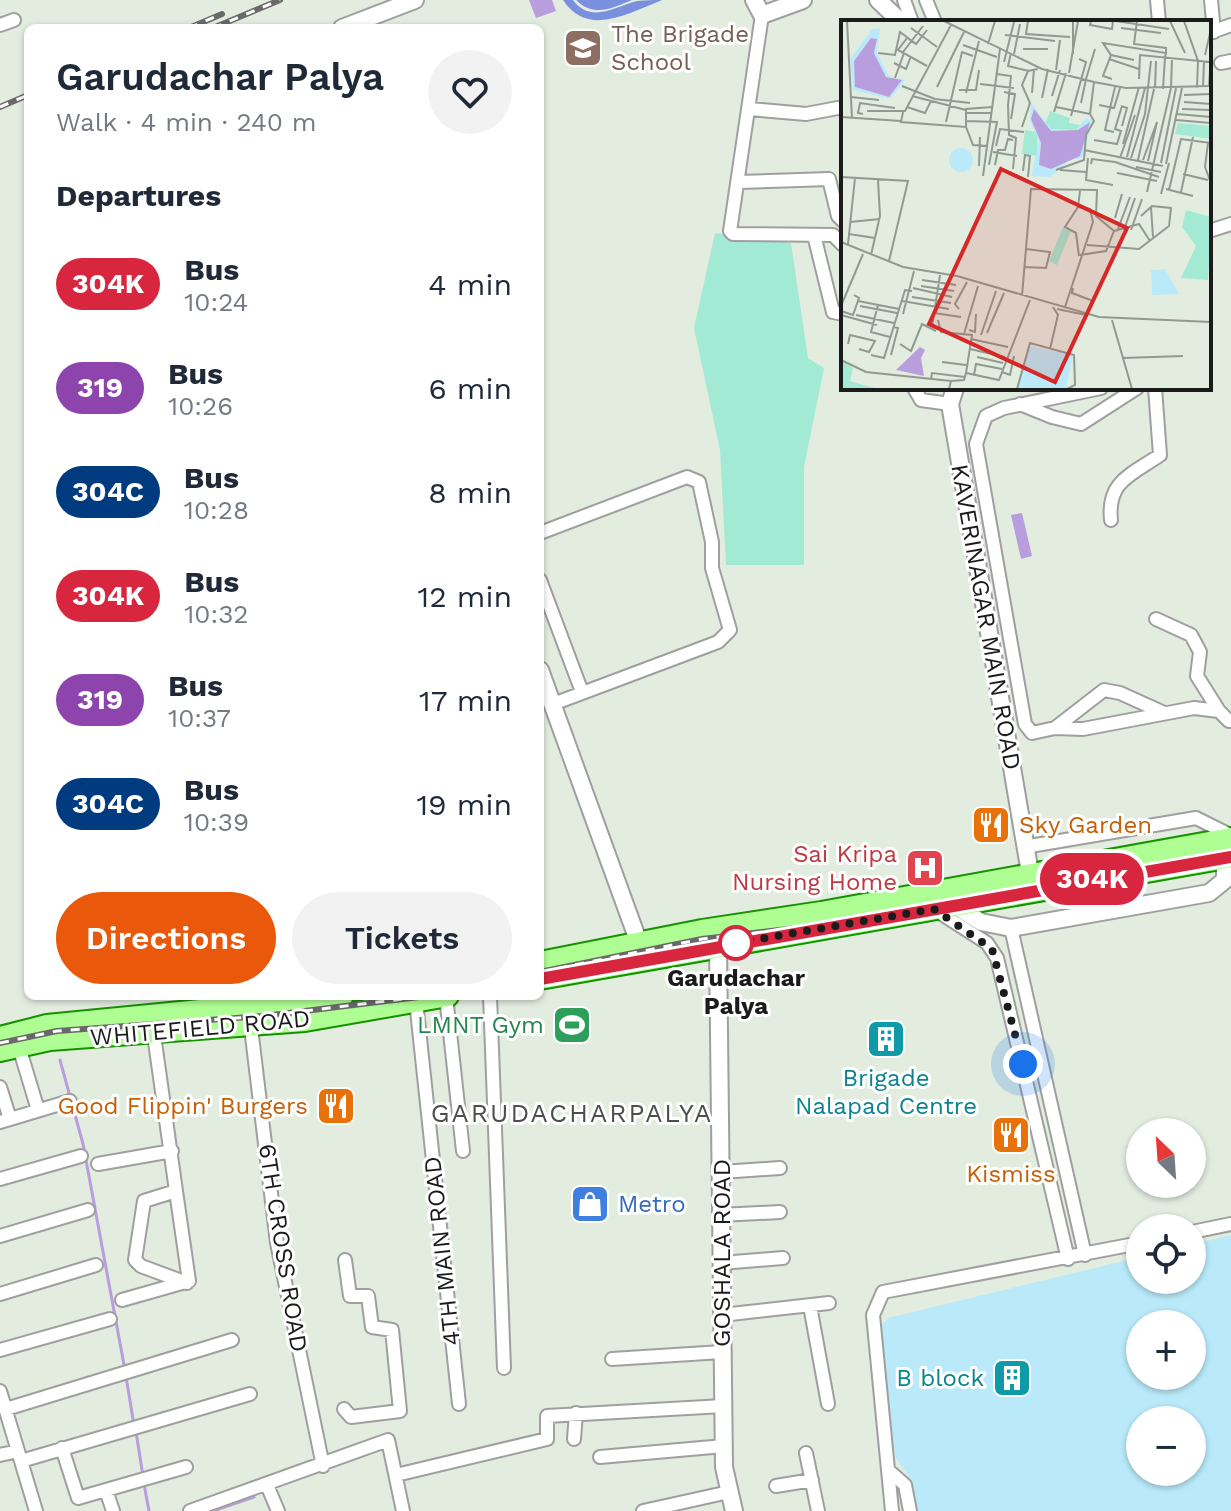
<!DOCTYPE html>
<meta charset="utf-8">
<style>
:root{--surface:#fff;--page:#f2f2f3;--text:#1f2937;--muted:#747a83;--accent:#ea580c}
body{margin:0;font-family:"Work Sans",sans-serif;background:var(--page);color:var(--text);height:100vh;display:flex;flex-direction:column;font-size:30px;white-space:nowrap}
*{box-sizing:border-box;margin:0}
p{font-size:26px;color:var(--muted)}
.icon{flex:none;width:44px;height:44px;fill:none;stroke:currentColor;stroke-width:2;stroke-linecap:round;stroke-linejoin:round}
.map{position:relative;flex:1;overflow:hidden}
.sheet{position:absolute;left:24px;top:24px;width:520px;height:976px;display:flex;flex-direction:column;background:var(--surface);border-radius:12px;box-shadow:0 2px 6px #0004}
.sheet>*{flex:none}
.badge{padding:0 16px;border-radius:26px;font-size:28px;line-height:52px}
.needle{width:52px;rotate:335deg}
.controls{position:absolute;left:1126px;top:1118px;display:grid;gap:16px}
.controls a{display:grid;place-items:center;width:80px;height:80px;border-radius:50%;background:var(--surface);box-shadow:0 2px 6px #0004;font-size:40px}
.you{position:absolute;width:40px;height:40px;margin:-20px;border:6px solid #fff;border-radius:50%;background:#1a73e8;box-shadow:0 0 0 12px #1a73e833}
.map>.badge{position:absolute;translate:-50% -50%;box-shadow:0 0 0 4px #fff}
h2{padding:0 32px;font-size:30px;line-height:72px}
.round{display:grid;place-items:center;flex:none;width:84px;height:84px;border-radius:42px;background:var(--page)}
.summary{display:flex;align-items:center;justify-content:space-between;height:136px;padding:0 32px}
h1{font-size:38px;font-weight:600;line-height:60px}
.button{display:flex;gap:16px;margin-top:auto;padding:16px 32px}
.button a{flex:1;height:92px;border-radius:48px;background:var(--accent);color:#fff;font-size:32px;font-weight:600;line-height:92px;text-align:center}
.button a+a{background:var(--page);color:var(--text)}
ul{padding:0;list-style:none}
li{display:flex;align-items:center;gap:24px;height:104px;padding:0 32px}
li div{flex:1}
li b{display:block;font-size:30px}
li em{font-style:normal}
li .badge{min-width:88px;font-weight:700;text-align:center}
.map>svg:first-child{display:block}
</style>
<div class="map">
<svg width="1231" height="1511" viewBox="0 0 1231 1511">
<rect width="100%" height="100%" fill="#e2ede0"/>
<path fill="#a3ead4" d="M 715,233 L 791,243 L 808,358 L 824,368 L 804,467 L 804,565 L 726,565 L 720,450 L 694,328 Z"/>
<path fill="#baeafa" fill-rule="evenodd" d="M 1231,1235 L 1231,1511 L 916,1511 L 912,1481 L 896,1458 L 877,1329 L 888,1318 L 1140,1257 L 1140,1280 L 1192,1280 L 1192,1244 ZM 1140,1324 L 1192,1324 L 1192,1376 L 1140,1376 ZM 1140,1420 L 1192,1420 L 1192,1472 L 1140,1472 Z"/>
<path fill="#7a90df" d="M 563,0 L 573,0 C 591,24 614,7 637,1 C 645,0 654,0 662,0 C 629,13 588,38 563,0 Z
M 576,0 L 632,0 C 612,8 594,18 576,0 Z"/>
<path fill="#b89edd" d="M 529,0 L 552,0 L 556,11 L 536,18 Z
M 1022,513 L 1032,556 L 1021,559 L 1011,515 Z"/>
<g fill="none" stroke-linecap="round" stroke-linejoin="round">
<path stroke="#b89edd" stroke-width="3" d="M 60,1060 L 83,1144 L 125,1370
M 126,1377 L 134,1425
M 136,1432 L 143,1476
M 144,1484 L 149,1511
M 213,1511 L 254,1497"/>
<g stroke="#9f9f9f" stroke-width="16">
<path id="minor" d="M 904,0 L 912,22
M 926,0 L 935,22
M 1157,0 L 1159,22
M 1211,0 L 1214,32
M 762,15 L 730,231 L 733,234 L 833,235 L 843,245
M 0,25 L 14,20
M 1209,33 L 1231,25
M 1221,63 L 1231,61
M 749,109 L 806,114 L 843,107
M 738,182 L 829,179 L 838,216 L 843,221
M 1209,231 L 1231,224
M 814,235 L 833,312 L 843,314
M 914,388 L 921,400 L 950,404
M 1101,388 L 1004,408 L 986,416 L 976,444 L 1025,724 L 1032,733 L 1055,728 L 1083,729 L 1194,708 L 1219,711 L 1229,721
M 1020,404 L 1052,417 L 1081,424 L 1137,388
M 1111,520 C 1107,481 1131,475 1160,455 L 1155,388
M 540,533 L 687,477 L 699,482 L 712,542 L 712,568 L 730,630 L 718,642 L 553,704
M 540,580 L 582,692
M 1156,619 L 1191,635 L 1200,652 L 1197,676 L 1219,711
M 1055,728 L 1104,690 L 1120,693 L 1162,712
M 1024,847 L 1196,818 L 1230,835
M 934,909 L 987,943 L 997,958 L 1068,1259
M 1011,928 L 1085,1255
M 446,996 L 463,1151
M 490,996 L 504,1368
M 416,1001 L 459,1404
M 251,1028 L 277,1243 L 323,1466
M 154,1035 L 176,1191 L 144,1201 L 135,1260 L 141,1266 L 187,1283
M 19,1047 L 38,1110
M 0,1087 L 10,1119
M 0,1122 L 70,1101
M 98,1164 L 172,1151
M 722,1172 L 780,1168
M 0,1179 L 81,1156
M 720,1215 L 780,1212
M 1192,1232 L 1231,1224
M 0,1236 L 88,1210
M 721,1263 L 783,1258
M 0,1294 L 96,1265
M 122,1300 L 189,1281 L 176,1191
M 810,1306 L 828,1404
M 722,1315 L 829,1303
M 0,1350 L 110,1319
M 612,1359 L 722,1352
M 0,1391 L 36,1511
M 6,1409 L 232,1340
M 344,1409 L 351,1417 L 400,1411 L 392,1330 L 372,1327 L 368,1296 L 350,1296 L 345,1260
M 574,1439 L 576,1413
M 62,1448 L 78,1498 L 106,1490 L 113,1511
M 806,1453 L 818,1511
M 0,1455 L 18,1451
M 600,1457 L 724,1446
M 21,1461 L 250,1394
M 888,1470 L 905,1485 L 910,1511
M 396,1475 L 547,1439 L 547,1416 L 723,1406
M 267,1485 L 278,1511
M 776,1486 L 812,1480
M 106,1490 L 186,1467
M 190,1511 L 388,1440 L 403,1511
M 643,1511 L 729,1492
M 892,1511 L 873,1315 L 883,1292 L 1140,1243"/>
</g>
<g stroke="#9f9f9f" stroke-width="20">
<path id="tertiary" d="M 754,0 L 762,15 L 803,0
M 878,0 L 901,22
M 342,28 L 415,0
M 955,388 L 950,404 L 1030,873
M 540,670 L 639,943
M 954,905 L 981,922 L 1011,928 L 1209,893 L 1225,880 L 1225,858
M 718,946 L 724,1467 L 734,1511"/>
</g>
<g stroke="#169200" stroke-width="24">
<path id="primary" d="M 540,962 L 702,930 L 821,912 L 1231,838
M 540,979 L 1231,857
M 0,1037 L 47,1025 L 343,996
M 0,1051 L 50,1040 L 305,1021 L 448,996"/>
</g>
<use href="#minor" stroke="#fff" stroke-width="12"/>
<use href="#tertiary" stroke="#fff" stroke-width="16"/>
<use href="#primary" stroke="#affe94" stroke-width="20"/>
<g stroke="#696969" stroke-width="6">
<path id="rail" d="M 189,28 L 222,14
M 213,28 L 280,0
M 0,107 L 28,95
M 540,972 L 702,939 L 797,928 L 1231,853
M 0,1043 L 57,1031 L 264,1016 L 427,996"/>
</g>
<use href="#rail" stroke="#fff" stroke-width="3" stroke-dasharray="9" stroke-linecap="butt"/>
</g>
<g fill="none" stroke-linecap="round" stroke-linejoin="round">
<g stroke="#fff" stroke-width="18">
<path id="line" d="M 540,979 L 1231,857"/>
</g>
<use href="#line" stroke="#d7263d" stroke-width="12"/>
<path stroke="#1b1b1b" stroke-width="8" stroke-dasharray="0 14.4" d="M 736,943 L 934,909 L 992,949 L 1023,1064"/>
</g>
<defs>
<g id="school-square" transform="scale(2)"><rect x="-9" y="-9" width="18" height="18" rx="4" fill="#8d6e63" stroke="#fff"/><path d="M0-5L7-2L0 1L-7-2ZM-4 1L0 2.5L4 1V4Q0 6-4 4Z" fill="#fff"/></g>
<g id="restaurant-square" transform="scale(2)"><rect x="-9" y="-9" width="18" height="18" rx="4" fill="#e8710a" stroke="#fff"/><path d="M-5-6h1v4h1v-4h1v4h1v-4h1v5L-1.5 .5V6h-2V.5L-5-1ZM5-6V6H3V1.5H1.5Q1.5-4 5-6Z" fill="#fff"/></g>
<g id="hospital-square" transform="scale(2)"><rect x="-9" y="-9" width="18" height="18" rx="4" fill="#e0444e" stroke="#fff"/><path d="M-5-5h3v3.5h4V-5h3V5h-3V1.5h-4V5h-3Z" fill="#fff"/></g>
<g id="stadium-square" transform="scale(2)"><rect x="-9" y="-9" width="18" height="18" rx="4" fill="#2e9e5b" stroke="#fff"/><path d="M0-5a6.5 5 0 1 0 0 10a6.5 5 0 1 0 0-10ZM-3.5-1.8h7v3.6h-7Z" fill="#fff"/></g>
<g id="building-square" transform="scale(2)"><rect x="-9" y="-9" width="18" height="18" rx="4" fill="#0f9aa8" stroke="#fff"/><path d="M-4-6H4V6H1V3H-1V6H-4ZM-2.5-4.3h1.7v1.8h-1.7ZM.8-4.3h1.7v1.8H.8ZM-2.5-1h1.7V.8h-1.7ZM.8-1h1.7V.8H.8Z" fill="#fff"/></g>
<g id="shop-square" transform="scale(2)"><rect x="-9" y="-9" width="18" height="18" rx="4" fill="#3f7fe0" stroke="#fff"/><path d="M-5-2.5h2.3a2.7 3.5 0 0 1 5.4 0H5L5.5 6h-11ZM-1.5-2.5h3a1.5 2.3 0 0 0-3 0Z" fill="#fff"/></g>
</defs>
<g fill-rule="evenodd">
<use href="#school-square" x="583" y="48"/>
<use href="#restaurant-square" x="991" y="825"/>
<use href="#hospital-square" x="925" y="868"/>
<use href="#stadium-square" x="572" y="1025"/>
<use href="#building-square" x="886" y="1039"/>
<use href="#restaurant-square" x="336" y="1106"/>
<use href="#restaurant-square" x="1011" y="1135"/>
<use href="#shop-square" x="590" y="1204"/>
<use href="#building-square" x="1012" y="1378"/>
</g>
<circle fill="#fff" stroke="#d7263d" stroke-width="4" cx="736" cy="943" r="16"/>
<g text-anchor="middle" stroke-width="6" stroke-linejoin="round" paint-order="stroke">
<g font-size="24" fill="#785e54" stroke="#fff" text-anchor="start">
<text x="611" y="42">The Brigade<tspan x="611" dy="28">School</tspan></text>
</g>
<g font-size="24" fill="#1b1b1b" stroke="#fff">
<text transform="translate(986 617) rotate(80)" y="8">KAVERINAGAR MAIN ROAD</text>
<text transform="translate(200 1028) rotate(-5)" y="8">WHITEFIELD ROAD</text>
<text transform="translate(283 1248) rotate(81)" y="8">6TH CROSS ROAD</text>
<text transform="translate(442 1251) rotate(-96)" y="8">4TH MAIN ROAD</text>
<text transform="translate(722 1253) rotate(-90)" y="8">GOSHALA ROAD</text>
</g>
<g font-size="24" fill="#c56008" stroke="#fff" text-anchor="start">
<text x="1019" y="833">Sky Garden</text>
<text x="308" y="1114" text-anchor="end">Good Flippin' Burgers</text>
<text x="1011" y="1182" text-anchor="middle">Kismiss</text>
</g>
<g font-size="24" fill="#be3a42" stroke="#fff" text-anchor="end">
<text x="897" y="862">Sai Kripa<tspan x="897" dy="28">Nursing Home</tspan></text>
</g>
<g font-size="24" font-weight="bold" fill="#1b1b1b" stroke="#fff">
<text x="736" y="986">Garudachar<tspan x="736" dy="28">Palya</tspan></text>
</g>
<g font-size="24" fill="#27864d" stroke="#fff" text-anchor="end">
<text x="544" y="1033">LMNT Gym</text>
</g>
<g font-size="24" fill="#0d838f" stroke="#fff">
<text x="886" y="1086">Brigade<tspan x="886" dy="28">Nalapad Centre</tspan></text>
<text x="984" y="1386" text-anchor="end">B block</text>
</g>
<g font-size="24" fill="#366cbe" stroke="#fff" text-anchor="start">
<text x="618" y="1212">Metro</text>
</g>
<g font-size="26" letter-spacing="2" fill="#4e4e4e" stroke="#fff">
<text x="572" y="1122">GARUDACHARPALYA</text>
</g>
</g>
<g transform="translate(841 20)">
<rect width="370" height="370" fill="#e2ede0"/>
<path d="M 209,91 L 229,98 L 228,103 L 240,105 L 236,110 L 210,109 L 204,104 ZM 337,103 L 370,106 L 370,119 L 334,114 ZM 184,110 L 196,112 L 197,136 L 181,134 ZM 345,190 L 370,197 L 367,260 L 340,258 L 355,226 L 341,207 ZM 222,207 L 230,211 L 216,245 L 208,241 ZM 0,341 L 12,348 L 9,361 L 37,369 L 0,369 Z" fill="#a3ead4"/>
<path d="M 39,8 L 36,33 L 48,56 L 64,60 L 49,79 L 12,70 L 9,39 L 31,9 ZM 30,18 L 36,19 L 33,33 L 44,56 L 61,60 L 48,77 L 14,67 L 13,41 ZM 190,83 L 210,109 L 235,110 L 245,98 L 252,101 L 241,138 L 229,140 L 209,157 L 190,156 L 198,121 L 189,101 ZM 192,89 L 210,111 L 237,110 L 249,103 L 235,138 L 210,149 L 198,145 L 200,119 ZM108 140a12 12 0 1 1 24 0a12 12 0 1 1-24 0ZM 324,249 L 338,274 L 311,275 L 310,250 ZM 188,326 L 232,335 L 225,369 L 177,369 Z" fill="#baeafa" fill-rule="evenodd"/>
<path d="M 30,18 L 36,19 L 33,33 L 45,57 L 61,60 L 48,77 L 14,67 L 13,41 ZM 193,89 L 210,111 L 237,110 L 249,102 L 239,136 L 210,149 L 198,145 L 200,123 L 190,99 ZM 79,327 L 84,330 L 80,338 L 83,356 L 55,350 Z" fill="#b89edd"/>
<path fill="none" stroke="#929991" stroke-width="2" d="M 6,1 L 11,98M 103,1 L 201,49 L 253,62 L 285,68 L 370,66M 187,1 L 185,14 L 229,17M 232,1 L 232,34M 250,1 L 249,5 L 271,9 L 272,1M 275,1 L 328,9M 296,1 L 293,24 L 325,28 L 325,33M 329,1 L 344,33M 343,1 L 357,41 L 356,68M 70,8 L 96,27M 280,8 L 320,13M 164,15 L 214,21M 66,18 L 57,30 L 86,46M 147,24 L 154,1M 122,25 L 156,37M 182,29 L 207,29M 62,32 L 82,6M 37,33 L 54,35 L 59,12 L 75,24 L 86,10M 170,33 L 167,46 L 188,51M 173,34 L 179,4M 270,35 L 262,56 L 271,59M 364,35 L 370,9M 268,39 L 298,49M 293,40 L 270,35 L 262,23 L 325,33 L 324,37M 163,42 L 173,2M 53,43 L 65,49 L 70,36M 215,50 L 219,20M 228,53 L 237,1M 156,54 L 170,56 L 167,85 L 168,115 L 175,118 L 172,149M 54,58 L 63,33M 245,59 L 254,29M 298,59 L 299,35 L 369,42M 139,64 L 173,68M 61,66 L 94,79 L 129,83M 368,66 L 370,34M 96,67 L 123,12M 362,67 L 363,42M 314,68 L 315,41M 330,68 L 331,38M 322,69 L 324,37M 118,70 L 135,70 L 138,50M 163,72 L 174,74 L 170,99M 125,73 L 138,21M 191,73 L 193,49M 343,75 L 370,74M 71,76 L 125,90M 211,76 L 219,50M 10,77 L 38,80M 201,78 L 207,49M 343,82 L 370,84M 240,83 L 245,59M 258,85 L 273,88 L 279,68M 280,86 L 286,88 L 281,106M 66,87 L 84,93 L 90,81M 215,87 L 249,94M 341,89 L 370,90M 26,91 L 64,91 L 110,5M 62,92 L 60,102 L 125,107 L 125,89 L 151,87M 213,92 L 225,53M 125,93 L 150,93M 22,94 L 17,93 L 19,83 L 54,88M 336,94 L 370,97M 230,96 L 245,42 L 238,39M 0,97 L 60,101M 335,100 L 370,103M 125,101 L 156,102 L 148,145M 105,102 L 121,32 L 132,36M 125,107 L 132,125 L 146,126M 181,107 L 189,83 L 181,65 L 187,51 L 197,49M 273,112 L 264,110 L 274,67M 253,120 L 276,124 L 280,111 L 274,109 L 281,86M 367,123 L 364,147 L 370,163M 282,124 L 298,67M 155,126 L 159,109 L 183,112M 243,130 L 322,146M 152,132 L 176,136M 286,137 L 304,68M 247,138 L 245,160 L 272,165M 279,138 L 294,95M 290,138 L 304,94 L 310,41M 297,140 L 313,69M 302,140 L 316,102 L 307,141M 274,142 L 318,157M 320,143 L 335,68M 250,144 L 251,139 L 274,142M 325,144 L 341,68M 154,145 L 157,130 L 164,130 L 167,119 L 172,120M 138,146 L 139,117M 295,147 L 320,152M 215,150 L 243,140 L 245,115 L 253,101 L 249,94 L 253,62M 219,150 L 245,152M 182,151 L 184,135 L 189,136 L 187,157M 276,153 L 316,161M 342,154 L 367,160M 142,156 L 159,29M 0,157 L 67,161 L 48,241M 325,169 L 352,176M 328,170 L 340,119 L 370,123M 306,172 L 330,68M 340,172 L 352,117M 320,174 L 328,143M 237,187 L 224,207 L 235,213 L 238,236M 310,187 L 312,217M 274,198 L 281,174M 9,202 L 39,199M 277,209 L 289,177M 283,210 L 294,178M 290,210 L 301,179M 8,214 L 34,218M 0,222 L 62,247 L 116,256 L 258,297 L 370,302M 7,224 L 14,158M 246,225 L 298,229 L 328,206 L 330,188 L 311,186 L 300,196M 30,235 L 39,196 L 37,160M 239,235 L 265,231 L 273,211 L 298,204 L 309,221M 183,247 L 205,248 L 209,232 L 185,229M 81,260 L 115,265M 80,266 L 113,271M 72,268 L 111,277M 232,268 L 231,273 L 252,281M 181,276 L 190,169 L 256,170 L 255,196 L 273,211M 71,277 L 110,283M 17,281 L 58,289M 61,281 L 108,289M 37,285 L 30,312 L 49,317M 0,286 L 22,234M 19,286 L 56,293M 224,287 L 252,202 L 249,189 L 237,187 L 239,171M 118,289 L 114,284 L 126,262M 216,289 L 245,295M 0,291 L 12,295 L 18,278 L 13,275M 93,293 L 120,297M 62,294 L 73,251M 0,295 L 36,305M 15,295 L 53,303M 97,300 L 100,312 L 131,315 L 125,353M 271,300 L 291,369M 91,307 L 99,255M 128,310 L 134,312 L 135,294M 146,313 L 163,273M 123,314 L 137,266M 140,315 L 155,271M 130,319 L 167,327M 7,324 L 9,315 L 34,321 L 28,332 L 18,329M 59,324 L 70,331 L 81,304 L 95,311M 129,329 L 164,337M 209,329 L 217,295 L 212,287M 30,335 L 43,338 L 64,270 L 71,271M 50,335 L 57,308 L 52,307M 136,337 L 162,343M 282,338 L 342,336M 0,340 L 25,352 L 110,361M 101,342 L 125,345M 161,352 L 169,355 L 173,336M 133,355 L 135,344 L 161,349M 90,359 L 91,353 L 124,357M 108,369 L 110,361 L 123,360 L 125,353 L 158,360 L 189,280M 176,369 L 189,323 L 233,335 L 234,365 L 226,369"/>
<path fill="#d62828" fill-opacity="0.15" stroke="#d62828" stroke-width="4" d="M 160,149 L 286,208 L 214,362 L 88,304 Z"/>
<rect width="370" height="370" fill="none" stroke="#1b1b1b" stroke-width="4"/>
</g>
</svg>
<div class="controls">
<a><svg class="needle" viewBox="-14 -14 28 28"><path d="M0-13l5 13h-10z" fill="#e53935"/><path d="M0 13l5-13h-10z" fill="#747a83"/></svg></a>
<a><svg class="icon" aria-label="locate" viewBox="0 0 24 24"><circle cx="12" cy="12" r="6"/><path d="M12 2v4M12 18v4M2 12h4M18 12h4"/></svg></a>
<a>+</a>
<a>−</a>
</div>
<div class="you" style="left:1023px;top:1064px"></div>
<b class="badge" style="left:1092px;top:879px;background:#d7263d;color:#fff">304K</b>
<section class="sheet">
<div class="summary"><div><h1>Garudachar Palya</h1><p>Walk · 4 min · 240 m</p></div><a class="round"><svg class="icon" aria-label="heart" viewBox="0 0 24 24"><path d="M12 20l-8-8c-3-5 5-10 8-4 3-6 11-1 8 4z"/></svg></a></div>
<h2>Departures</h2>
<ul>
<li><span class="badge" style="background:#d7263d;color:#fff">304K</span><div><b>Bus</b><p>10:24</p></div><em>4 min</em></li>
<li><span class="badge" style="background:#8e44ad;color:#fff">319</span><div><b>Bus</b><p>10:26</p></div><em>6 min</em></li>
<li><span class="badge" style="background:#003b80;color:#fff">304C</span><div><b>Bus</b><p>10:28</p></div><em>8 min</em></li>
<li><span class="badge" style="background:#d7263d;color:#fff">304K</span><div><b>Bus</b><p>10:32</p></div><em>12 min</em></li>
<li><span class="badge" style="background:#8e44ad;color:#fff">319</span><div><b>Bus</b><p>10:37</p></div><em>17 min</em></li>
<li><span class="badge" style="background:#003b80;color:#fff">304C</span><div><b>Bus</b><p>10:39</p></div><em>19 min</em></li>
</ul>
<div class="button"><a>Directions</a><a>Tickets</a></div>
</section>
</div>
